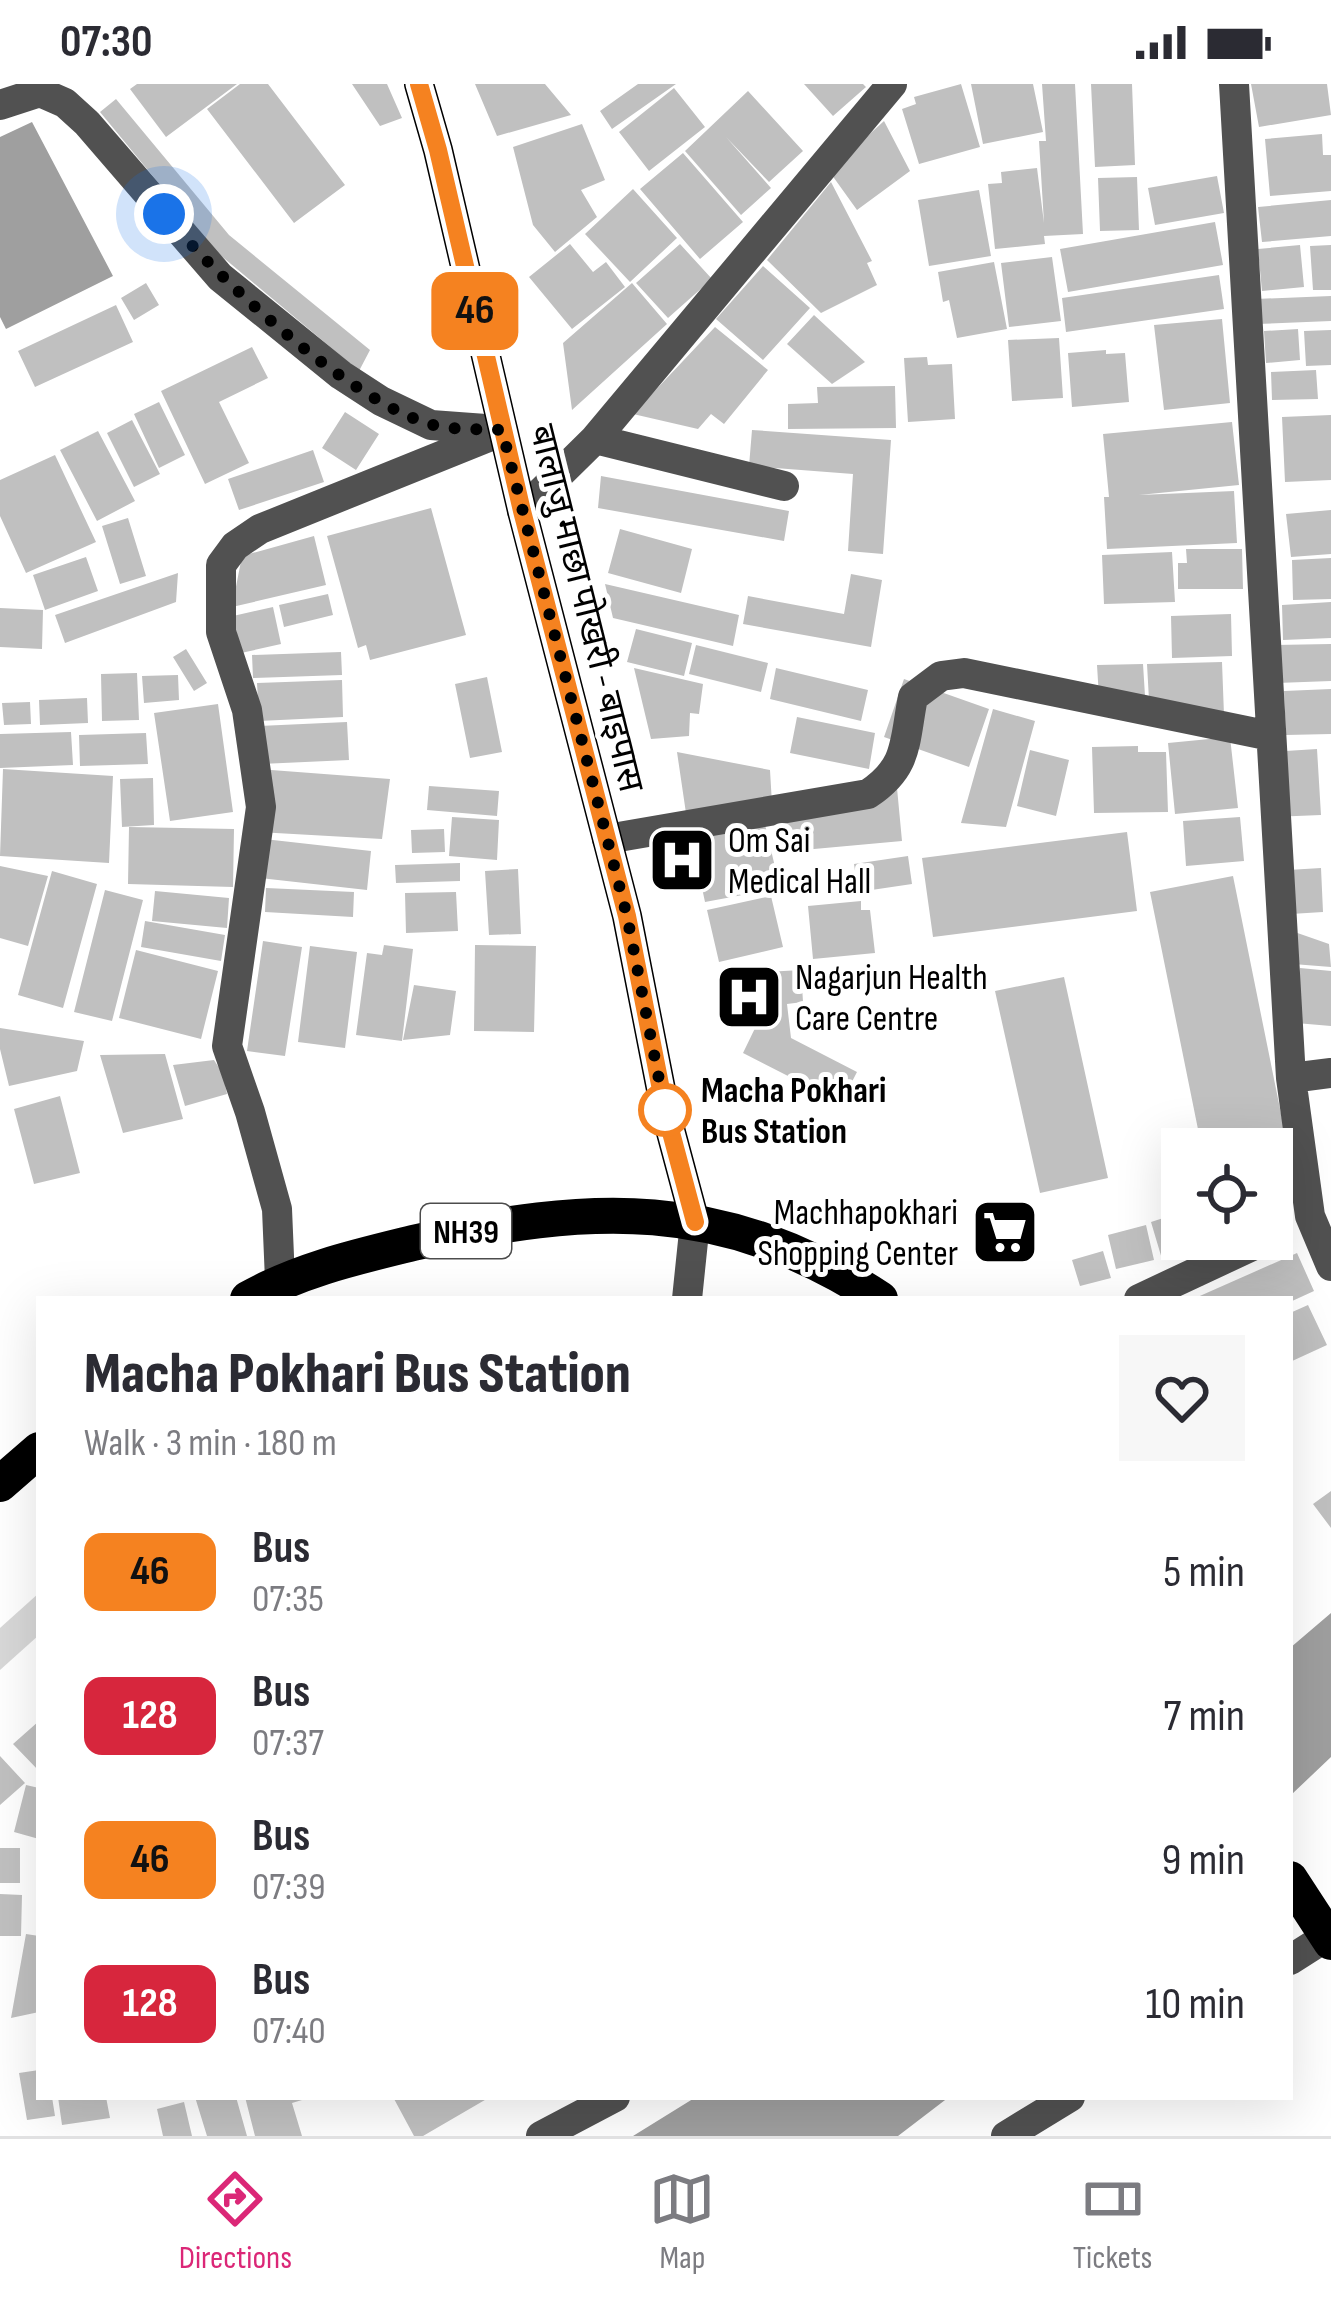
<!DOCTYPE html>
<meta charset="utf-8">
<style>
:root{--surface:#fff;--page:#f7f7f7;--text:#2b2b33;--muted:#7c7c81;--line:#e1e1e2;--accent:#db2777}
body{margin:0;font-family:"Sofia Sans Condensed","Noto Sans Devanagari",sans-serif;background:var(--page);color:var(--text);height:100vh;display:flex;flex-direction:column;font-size:45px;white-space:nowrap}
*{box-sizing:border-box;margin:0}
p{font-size:39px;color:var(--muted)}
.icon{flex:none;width:66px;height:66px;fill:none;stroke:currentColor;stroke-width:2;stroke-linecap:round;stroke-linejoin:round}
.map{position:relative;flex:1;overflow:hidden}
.drawer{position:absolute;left:36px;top:1212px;width:1257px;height:804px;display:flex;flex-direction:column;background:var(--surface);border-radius:0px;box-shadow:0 12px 48px #0002}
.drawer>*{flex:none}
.badge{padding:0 24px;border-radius:18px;font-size:42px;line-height:78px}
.fabs{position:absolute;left:1161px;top:1044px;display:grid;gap:24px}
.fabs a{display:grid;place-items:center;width:132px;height:132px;border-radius:0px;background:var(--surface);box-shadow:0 12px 48px #0002;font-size:60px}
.you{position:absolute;width:60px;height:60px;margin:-30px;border:9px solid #fff;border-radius:50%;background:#1a73e8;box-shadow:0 0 0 18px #1a73e833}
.map>.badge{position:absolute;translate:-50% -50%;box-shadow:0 0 0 6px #fff}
.round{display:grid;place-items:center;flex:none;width:126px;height:126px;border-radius:0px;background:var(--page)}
.summary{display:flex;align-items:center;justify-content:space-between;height:204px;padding:0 48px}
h1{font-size:57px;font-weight:800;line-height:90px}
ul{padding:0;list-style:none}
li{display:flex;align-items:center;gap:36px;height:144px;padding:0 48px}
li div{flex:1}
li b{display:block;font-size:45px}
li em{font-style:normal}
li .badge{min-width:132px;font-weight:700;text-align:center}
.status{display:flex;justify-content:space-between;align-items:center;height:84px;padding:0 60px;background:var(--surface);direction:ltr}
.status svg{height:33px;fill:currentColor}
.menu{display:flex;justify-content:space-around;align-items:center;height:168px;border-top:3px solid var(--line);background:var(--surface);font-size:33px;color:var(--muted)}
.menu a{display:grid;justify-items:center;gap:6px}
.menu .current{color:var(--accent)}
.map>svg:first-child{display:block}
</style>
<div class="status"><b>07:30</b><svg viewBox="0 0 49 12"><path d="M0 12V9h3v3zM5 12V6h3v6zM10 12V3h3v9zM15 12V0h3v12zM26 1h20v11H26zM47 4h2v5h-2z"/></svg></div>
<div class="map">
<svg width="1331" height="2052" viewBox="0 0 1331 2052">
<rect width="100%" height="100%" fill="#fff"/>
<path fill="#d8d8d8" d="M 39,1509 L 39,1551 L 0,1586 L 0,1544 Z"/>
<path fill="#9f9f9f" d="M 32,38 L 113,192 L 6,245 L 0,233 L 0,53 Z
M 1331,1529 L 1331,1673 L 1291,1711 L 1290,1564 Z
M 696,2013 L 949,2013 L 898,2052 L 633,2052 Z"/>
<path fill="#c0c0c0" d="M 137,0 L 237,0 L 166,53 L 130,5 Z
M 240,0 L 268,0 L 345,101 L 294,139 L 207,25 Z
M 352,0 L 387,0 L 402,34 L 380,42 Z
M 475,0 L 545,0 L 571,31 L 497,52 Z
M 638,0 L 676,0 L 612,45 L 600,27 Z
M 804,0 L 863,0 L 866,3 L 833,32 Z
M 961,0 L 980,63 L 919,80 L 902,25 L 916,20 L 914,13 Z
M 971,0 L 1033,0 L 1043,48 L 983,60 Z
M 1042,0 L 1075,0 L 1083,150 L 1044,152 L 1045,160 L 995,165 L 988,100 L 1002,99 L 1001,88 L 1037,84 L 1044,139 L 1039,57 L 1046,57 Z
M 1091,0 L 1132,0 L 1135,81 L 1095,83 Z
M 1251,0 L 1327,0 L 1331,31 L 1259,43 Z
M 674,4 L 705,43 L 649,87 L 619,48 Z
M 748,7 L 803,67 L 769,98 L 726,53 L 771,104 L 741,131 L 685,67 Z
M 116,15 L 229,151 L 370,266 L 359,287 L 213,165 L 100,28 Z
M 884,37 L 910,87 L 857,126 L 829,87 Z
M 582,40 L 605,96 L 581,106 L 597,133 L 555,168 L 533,141 L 513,63 Z
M 1322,50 L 1323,71 L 1331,71 L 1331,107 L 1270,112 L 1265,55 Z
M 683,69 L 743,138 L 700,175 L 640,105 Z
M 1217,92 L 1224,129 L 1155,141 L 1148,104 Z
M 1137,93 L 1139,146 L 1100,147 L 1098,94 Z
M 831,98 L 872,177 L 867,179 L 877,201 L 821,229 L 767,176 Z
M 633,105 L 677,154 L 630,198 L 585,150 Z
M 979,106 L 991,172 L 929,182 L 918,116 Z
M 1331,116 L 1331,152 L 1262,158 L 1258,123 Z
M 1215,138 L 1223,181 L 1068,208 L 1060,165 Z
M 570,160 L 593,188 L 606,178 L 625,203 L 572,245 L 529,193 Z
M 680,160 L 712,195 L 668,234 L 636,199 Z
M 1300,161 L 1304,203 L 1262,207 L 1258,165 Z
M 1331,161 L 1331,206 L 1313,206 L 1310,162 Z
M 1052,173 L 1061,237 L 1009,243 L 1001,179 Z
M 994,178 L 1007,245 L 957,254 L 949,216 L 943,218 L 938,188 Z
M 763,182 L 810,224 L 763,276 L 716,235 Z
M 1219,191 L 1224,225 L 1066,248 L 1062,214 Z
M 146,199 L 159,221 L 134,236 L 121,214 Z
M 632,199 L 667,240 L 572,326 L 563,259 Z
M 1331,212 L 1331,237 L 1257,240 L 1256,215 Z
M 116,221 L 133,258 L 35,303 L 18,267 Z
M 814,231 L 865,278 L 832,300 L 787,260 Z
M 1222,235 L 1230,319 L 1164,326 L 1154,241 Z
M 715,243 L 768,286 L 724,340 L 711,330 L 698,345 L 633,330 Z
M 1298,245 L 1300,276 L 1266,279 L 1264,247 Z
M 1331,246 L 1331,281 L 1306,282 L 1304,247 Z
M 1059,254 L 1063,314 L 1012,317 L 1008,256 Z
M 252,263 L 268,294 L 219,318 L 249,379 L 205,400 L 161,307 Z
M 1106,266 L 1106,270 L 1125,269 L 1129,318 L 1072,323 L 1068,269 Z
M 927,273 L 928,281 L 952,280 L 955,335 L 908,338 L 904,274 Z
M 1316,286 L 1318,315 L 1272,316 L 1271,288 Z
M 895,302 L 896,344 L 788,345 L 788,320 L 818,319 L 817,303 Z
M 159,318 L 185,371 L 159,384 L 134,330 Z
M 345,328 L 379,350 L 356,386 L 322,364 Z
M 1331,331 L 1331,396 L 1285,398 L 1282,333 Z
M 132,336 L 160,390 L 134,403 L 107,349 Z
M 1232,338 L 1239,401 L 1139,411 L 1234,407 L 1237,459 L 1107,465 L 1104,413 L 1109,413 L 1103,350 Z
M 752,346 L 891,356 L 883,470 L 848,467 L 853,390 L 749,382 Z
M 98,347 L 135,417 L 97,437 L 60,366 Z
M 313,366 L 324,398 L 239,426 L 228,395 Z
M 55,371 L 96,458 L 26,489 L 0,432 L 0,396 Z
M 601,392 L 789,427 L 784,457 L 598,424 Z
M 431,424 L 466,551 L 370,576 L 366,561 L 358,564 L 327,452 Z
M 1331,426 L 1331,470 L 1291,473 L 1286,430 Z
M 128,434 L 146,492 L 120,500 L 102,442 Z
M 620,445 L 692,465 L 681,509 L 608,489 Z
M 314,452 L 326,501 L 232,523 L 242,472 Z
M 1186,465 L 1242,465 L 1243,505 L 1178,505 L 1178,479 L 1187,479 Z
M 1172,468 L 1175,518 L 1104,520 L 1102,471 Z
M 86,473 L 98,507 L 45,526 L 33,491 Z
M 1331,474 L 1331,515 L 1293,516 L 1292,476 Z
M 178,489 L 176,518 L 65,559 L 55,531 Z
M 851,490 L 882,496 L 871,563 L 743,540 L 748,512 L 844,530 Z
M 605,500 L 739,531 L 733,562 L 613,534 Z
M 328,510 L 333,531 L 284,543 L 279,521 Z
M 1331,518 L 1331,554 L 1283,556 L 1282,521 Z
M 273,523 L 281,560 L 241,569 L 233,532 Z
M 0,524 L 43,526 L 42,565 L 0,563 Z
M 1231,530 L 1232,572 L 1172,574 L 1171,532 Z
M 636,545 L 692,559 L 684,592 L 627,578 Z
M 1331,560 L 1331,597 L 1277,599 L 1275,561 Z
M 696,561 L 768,579 L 761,608 L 689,590 Z
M 186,565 L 207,599 L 194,607 L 173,573 Z
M 341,568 L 342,591 L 253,594 L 252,571 Z
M 1222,578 L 1224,631 L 1150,634 L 1147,580 Z
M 1143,580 L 1146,628 L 1100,630 L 1097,581 Z
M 634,584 L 703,600 L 699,630 L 690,629 L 689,652 L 651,655 Z
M 776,584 L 868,606 L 861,637 L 770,615 Z
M 137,589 L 139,636 L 102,637 L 101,590 Z
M 178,591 L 179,616 L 144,619 L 142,592 Z
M 487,593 L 502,668 L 470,674 L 455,600 Z
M 904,595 L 989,625 L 969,683 L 884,653 Z
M 342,596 L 343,633 L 259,637 L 257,599 Z
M 1331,605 L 1331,650 L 1286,651 L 1284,607 Z
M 87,614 L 88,639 L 40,641 L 39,616 Z
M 30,618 L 31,640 L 4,641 L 2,619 Z
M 218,620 L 233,728 L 170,737 L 154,629 Z
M 993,625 L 1035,637 L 1006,743 L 961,739 Z
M 797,633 L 875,649 L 869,685 L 790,669 Z
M 347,638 L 349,676 L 261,680 L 259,642 Z
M 71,648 L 73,681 L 0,684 L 0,650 Z
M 146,649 L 148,680 L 80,682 L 79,651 Z
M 1230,653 L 1238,724 L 1175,730 L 1168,659 Z
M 1138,662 L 1138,668 L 1166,668 L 1168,728 L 1094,729 L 1092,663 Z
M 1317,665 L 1321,731 L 1272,733 L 1268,668 Z
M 1030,666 L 1069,676 L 1056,732 L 1017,722 Z
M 677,668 L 770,686 L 772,720 L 687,736 Z
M 3,685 L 113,692 L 109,779 L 0,772 Z
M 258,685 L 390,695 L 382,755 L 258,748 Z
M 153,694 L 154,741 L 122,743 L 120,695 Z
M 429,702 L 499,707 L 497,732 L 427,726 Z
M 897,704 L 902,757 L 781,768 L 776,715 Z
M 762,728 L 780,804 L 705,818 L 689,743 Z
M 452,733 L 499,736 L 497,776 L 449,772 Z
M 1240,733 L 1244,777 L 1186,782 L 1183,737 Z
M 129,743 L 234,745 L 233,803 L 128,800 Z
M 444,745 L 445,768 L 412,769 L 411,746 Z
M 1127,748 L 1137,827 L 933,853 L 922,774 Z
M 264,755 L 371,767 L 367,806 L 260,794 Z
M 908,772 L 912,800 L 858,808 L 854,780 Z
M 460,779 L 460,797 L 396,799 L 395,781 Z
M 0,782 L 48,792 L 28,862 L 0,854 Z
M 1321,784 L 1323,828 L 1291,830 L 1288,786 Z
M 518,785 L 521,850 L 489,851 L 485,787 Z
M 52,787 L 97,800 L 63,924 L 18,911 Z
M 1233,792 L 1294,1094 L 1272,1098 L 1272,1065 L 1202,1065 L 1150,808 Z
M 266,804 L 354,808 L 353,833 L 265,828 Z
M 105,806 L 143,816 L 112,937 L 74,928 Z
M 155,807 L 229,814 L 227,844 L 152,837 Z
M 456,808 L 458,847 L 406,849 L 405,809 Z
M 771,812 L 783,863 L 719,878 L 707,826 Z
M 861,817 L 861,826 L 870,826 L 875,869 L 813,875 L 808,822 Z
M 145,837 L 225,851 L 221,877 L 141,863 Z
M 1286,845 L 1329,860 L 1331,883 L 1293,880 Z
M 263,857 L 302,863 L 285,972 L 247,967 Z
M 384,861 L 413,865 L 402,957 L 356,951 L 367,869 L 382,871 Z
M 475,861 L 536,862 L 534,948 L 474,947 Z
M 310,862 L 357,868 L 345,964 L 298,958 Z
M 136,866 L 218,887 L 201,955 L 119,934 Z
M 1300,884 L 1331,887 L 1331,942 L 1296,939 Z
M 801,886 L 803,918 L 787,920 L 791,954 L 857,988 L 841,1019 L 743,969 L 758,938 L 741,924 L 735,890 Z
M 1064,893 L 1108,1094 L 1040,1109 L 995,907 Z
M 414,901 L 456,907 L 450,951 L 403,956 Z
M 0,944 L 84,957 L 77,987 L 9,1002 L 0,965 Z
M 165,970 L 183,1035 L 123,1049 L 100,971 Z
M 214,976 L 223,990 L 227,1010 L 185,1022 L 173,981 Z
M 60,1012 L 80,1089 L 34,1100 L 14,1025 Z
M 1182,1128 L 1182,1155 L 1202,1155 L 1204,1162 L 1162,1175 L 1151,1138 Z
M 1146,1141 L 1154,1176 L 1116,1185 L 1108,1151 Z
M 1103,1167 L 1111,1194 L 1080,1202 L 1072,1176 Z
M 1297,1169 L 1314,1207 L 1290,1218 L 1193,1215 Z
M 1308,1221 L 1327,1261 L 1290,1278 L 1290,1229 Z
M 1331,1407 L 1331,1444 L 1313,1420 Z
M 39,1637 L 39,1687 L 13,1660 Z
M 0,1672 L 25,1699 L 0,1721 Z
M 26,1701 L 39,1704 L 39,1755 L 14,1748 Z
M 0,1764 L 20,1764 L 20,1799 L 0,1799 Z
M 0,1810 L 22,1811 L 21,1852 L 0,1852 Z
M 26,1850 L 39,1852 L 39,1928 L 11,1934 Z
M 39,1986 L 39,2013 L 52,2013 L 55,2032 L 27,2036 L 19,1989 Z
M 58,2013 L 106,2013 L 110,2034 L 62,2041 Z
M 195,2013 L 236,2013 L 247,2052 L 207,2052 Z
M 245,2013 L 312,2013 L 292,2019 L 302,2052 L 255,2052 Z
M 393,2013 L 490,2013 L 423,2052 L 414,2052 Z
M 184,2018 L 192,2052 L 163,2052 L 157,2025 Z"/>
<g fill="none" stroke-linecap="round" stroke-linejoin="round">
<path stroke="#515151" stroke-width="30" d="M 1234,0 L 1291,994 L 1310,1132 L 1331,1182
M 0,21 L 40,8 L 65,19 L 87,39 L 220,193 L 341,291 L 381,317 L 431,341 L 499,346
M 595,355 L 784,402
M 522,427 L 595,355 L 892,0
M 607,755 L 868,710 C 909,683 904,658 913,613 L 941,592 L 964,589 L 1271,652
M 1291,994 L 1331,989
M 280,1196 L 277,1125 L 250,1028 L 227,962 L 261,723 L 247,626 L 221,548 L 221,481 L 235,462 L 260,445 L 503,347
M 687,1215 L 695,1138
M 1139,1215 L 1267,1155
M 1290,1876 L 1331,1850
M 541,2052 L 615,2013
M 1006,2052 L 1070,2013"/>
<path stroke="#000" stroke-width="30" d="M 419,0 L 438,66 L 522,427 L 627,832 L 665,1026 L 695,1138"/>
<path stroke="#000" stroke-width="36" d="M 248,1215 C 299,1186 356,1173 413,1159 C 590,1119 722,1112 880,1215
M 0,1400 L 39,1366
M 1290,1795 L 1331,1858"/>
</g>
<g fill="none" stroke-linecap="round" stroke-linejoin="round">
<g stroke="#fff" stroke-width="27">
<path id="line" d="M 419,0 L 438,66 L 522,427 L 627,832 L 665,1026 L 695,1138"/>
</g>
<use href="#line" stroke="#f58220" stroke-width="18"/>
<path stroke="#000" stroke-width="12" stroke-dasharray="0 21.6" d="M 164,130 C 218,195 348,315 429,340 C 451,346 479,345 502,346 L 627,832 L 665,1026"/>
</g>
<defs>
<g id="hospital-square" transform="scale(3.45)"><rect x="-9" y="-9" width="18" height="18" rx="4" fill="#000" stroke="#fff"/><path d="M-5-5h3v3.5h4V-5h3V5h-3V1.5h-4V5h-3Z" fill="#fff"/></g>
<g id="supermarket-square" transform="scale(3.45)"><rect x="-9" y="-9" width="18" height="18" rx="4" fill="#000" stroke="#fff"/><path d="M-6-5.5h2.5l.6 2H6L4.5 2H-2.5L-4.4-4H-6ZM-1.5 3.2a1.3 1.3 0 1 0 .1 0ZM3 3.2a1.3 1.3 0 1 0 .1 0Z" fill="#fff"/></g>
</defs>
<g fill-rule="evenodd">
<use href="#hospital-square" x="682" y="776"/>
<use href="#hospital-square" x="749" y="913"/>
<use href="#supermarket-square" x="1005" y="1148"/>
</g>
<circle fill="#fff" stroke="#f58220" stroke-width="6" cx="665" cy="1026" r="24"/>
<g text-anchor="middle" stroke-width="10" stroke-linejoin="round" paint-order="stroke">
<rect fill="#fff" stroke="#4c4c4c" stroke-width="3" x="421" y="1120" width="90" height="54" rx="9"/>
<g font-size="33" font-weight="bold" fill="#000">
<text x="466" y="1159">NH39</text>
</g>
<g font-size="36" fill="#000" stroke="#fff">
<text transform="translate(588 524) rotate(76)" y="13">बालाजु माछा पोखरी - बाइपास</text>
</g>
<g font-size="36" fill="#000" stroke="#fff" text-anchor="start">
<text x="728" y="768">Om Sai<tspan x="728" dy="41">Medical Hall</tspan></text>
<text x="795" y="905">Nagarjun Health<tspan x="795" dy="41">Care Centre</tspan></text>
<text x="958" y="1140" text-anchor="end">Machhapokhari<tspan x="958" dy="41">Shopping Center</tspan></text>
</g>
<g font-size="36" font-weight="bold" fill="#000" stroke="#fff" text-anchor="start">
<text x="701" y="1018">Macha Pokhari<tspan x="701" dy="41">Bus Station</tspan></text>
</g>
</g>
</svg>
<div class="fabs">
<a><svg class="icon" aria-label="locate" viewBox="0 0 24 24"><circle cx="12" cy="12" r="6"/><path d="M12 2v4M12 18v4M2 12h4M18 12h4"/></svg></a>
</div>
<div class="you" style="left:164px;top:130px"></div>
<b class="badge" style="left:475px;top:227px;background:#f58220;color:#111">46</b>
<section class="drawer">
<div class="summary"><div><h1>Macha Pokhari Bus Station</h1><p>Walk · 3 min · 180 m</p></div><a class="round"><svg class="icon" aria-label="heart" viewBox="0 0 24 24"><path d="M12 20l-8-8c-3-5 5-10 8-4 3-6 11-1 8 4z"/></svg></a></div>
<ul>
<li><span class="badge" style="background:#f58220;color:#111">46</span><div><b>Bus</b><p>07:35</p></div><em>5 min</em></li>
<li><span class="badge" style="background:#d7263d;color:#fff">128</span><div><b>Bus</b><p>07:37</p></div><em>7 min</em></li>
<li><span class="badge" style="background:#f58220;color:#111">46</span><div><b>Bus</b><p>07:39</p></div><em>9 min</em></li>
<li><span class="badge" style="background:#d7263d;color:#fff">128</span><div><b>Bus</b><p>07:40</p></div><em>10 min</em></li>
</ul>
</section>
</div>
<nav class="menu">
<a class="current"><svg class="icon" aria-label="directions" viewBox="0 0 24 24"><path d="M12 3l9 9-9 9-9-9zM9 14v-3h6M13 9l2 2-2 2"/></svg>Directions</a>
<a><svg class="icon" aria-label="map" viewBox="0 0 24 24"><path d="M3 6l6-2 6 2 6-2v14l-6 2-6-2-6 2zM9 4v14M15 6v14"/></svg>Map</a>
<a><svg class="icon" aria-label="tickets" viewBox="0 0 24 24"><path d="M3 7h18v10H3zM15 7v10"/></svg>Tickets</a>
</nav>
